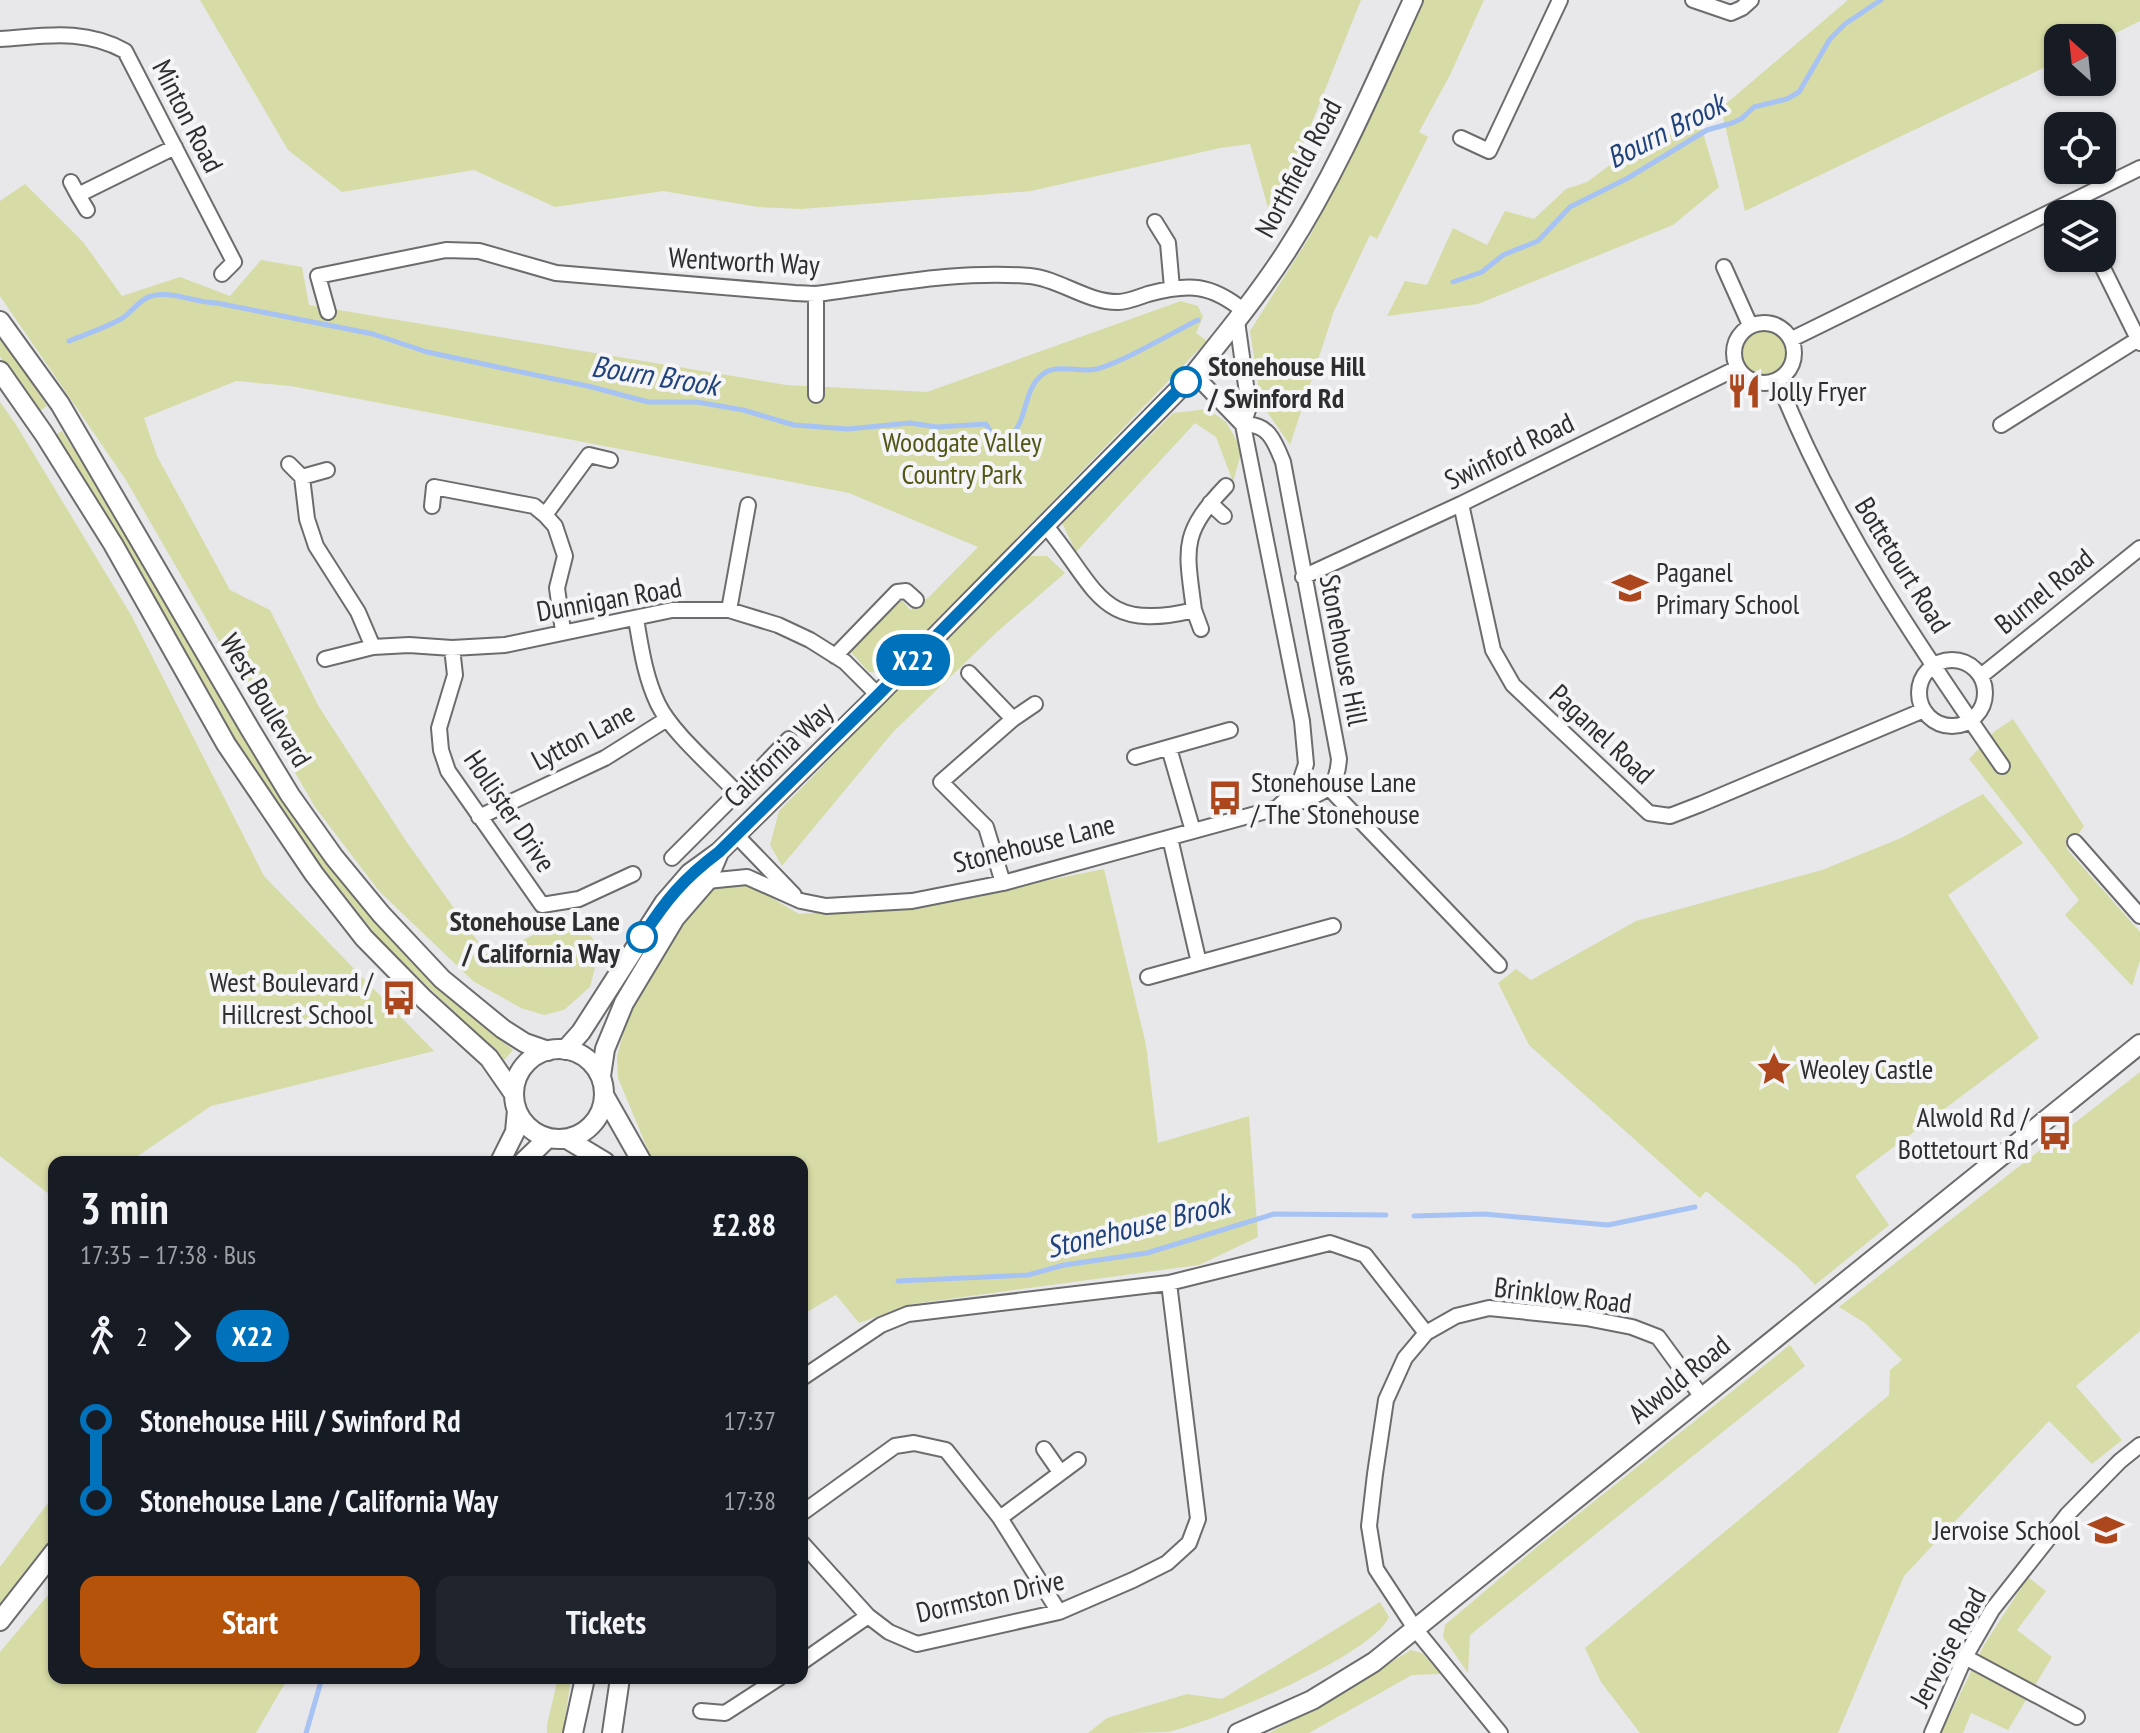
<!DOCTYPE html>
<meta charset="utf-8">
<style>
:root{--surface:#171b24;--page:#20242c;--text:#f1f3f6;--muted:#9ea1a6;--accent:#b45309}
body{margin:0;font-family:"PT Sans Narrow",sans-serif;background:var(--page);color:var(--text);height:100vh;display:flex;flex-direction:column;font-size:30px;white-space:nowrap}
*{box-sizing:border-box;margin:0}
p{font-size:26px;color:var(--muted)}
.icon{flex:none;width:44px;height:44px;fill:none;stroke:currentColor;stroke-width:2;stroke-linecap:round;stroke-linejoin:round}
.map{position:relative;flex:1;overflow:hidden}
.details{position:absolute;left:48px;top:1156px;width:760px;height:528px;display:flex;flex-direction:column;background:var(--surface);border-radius:16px;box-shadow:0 2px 6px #0004}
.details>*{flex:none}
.badge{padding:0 16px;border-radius:26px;font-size:28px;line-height:52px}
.needle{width:52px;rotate:333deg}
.tools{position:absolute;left:2044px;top:24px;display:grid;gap:16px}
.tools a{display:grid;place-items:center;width:72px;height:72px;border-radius:16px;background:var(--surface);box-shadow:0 2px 6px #0004;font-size:40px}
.map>.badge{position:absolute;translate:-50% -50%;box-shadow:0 0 0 4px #fff}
.legs{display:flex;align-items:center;gap:12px;height:88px;padding:0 32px;font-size:26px}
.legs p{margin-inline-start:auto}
.overview{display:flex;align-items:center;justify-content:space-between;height:136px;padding:0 32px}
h1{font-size:44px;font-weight:700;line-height:60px}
.button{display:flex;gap:16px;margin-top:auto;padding:16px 32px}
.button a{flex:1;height:92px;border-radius:16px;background:var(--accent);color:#fff;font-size:32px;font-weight:700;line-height:92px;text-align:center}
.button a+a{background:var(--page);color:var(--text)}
ul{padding:0 32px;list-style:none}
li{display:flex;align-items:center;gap:28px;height:80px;font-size:30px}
li i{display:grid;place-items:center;width:12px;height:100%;margin:0 10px;background:currentColor}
li i::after{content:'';width:20px;height:20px;margin:-10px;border:6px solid;border-radius:50%;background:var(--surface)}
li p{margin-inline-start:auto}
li:first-child i{background:linear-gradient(#0000 50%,currentColor 0)}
li:last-child i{background:linear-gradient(currentColor 50%,#0000 0)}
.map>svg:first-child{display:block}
</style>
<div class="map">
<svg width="2140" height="1733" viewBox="0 0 2140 1733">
<rect width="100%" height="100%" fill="#e8e8ea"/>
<path fill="#d7dba5" d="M 200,0 L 1361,0 L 1272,222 L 1250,144 L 1220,148 L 1031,191 L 801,209 L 758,207 L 663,191 L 555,207 L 474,170 L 342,192 L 288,150 Z
M 1424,0 L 1484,0 L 1450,75 L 1419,132 L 1428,137 L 1377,239 L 1370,235 L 1334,311 L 1290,445 L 1261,403 L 1250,331 L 1310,236 Z
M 1848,0 L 2140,0 L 2140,21 L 2102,40 L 2058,38 L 2058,61 L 1745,211 L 1721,108 Z
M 1699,119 L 1719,187 L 1673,225 L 1478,304 L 1387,316 L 1405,281 L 1427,285 L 1453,228 L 1487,245 L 1505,211 L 1534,219 L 1566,189 L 1587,182 L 1621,157 L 1638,156 L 1676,131 Z
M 25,184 L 83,242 L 122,296 L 180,277 L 230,296 L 261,260 L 302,267 L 309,305 L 786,385 L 927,392 L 1181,301 L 1198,306 L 1203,317 L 1196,333 L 1207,341 L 887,673 L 869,672 L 850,651 L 902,600 L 910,610 L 929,597 L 978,547 L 849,493 L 291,386 L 236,381 L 144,418 L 157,456 L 230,590 L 270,610 L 319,707 L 406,841 L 489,957 L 537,933 L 578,920 L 600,948 L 590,987 L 564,1010 L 544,1015 L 521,1008 L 473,981 L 379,891 L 315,807 L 126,480 L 0,296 L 0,201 Z
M1735 353a29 29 0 1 1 58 0a29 29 0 1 1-58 0Z
M 0,335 L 47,406 L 38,412 L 0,357 Z
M 0,402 L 15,423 L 131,615 L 264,876 L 434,1051 L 211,1106 L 129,1162 L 54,1162 L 54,1198 L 0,1156 Z
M 1208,409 L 1226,422 L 1242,450 L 1233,482 L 1216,437 L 1195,423 L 1076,552 L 1062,523 L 1173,413 Z
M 62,431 L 382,926 L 476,1020 L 513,1050 L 504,1060 L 380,940 L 268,799 L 55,435 Z
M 1028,556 L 1047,556 L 1065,573 L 998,631 L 893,732 L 782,866 L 770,845 L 779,811 Z
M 2013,719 L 2084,826 L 2077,836 L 2066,839 L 2067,849 L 2140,932 L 2140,960 L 2132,986 L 2065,915 L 2079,900 L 1969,759 L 1995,731 Z
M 1983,794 L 2023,843 L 1948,895 L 2039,1038 L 1855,1176 L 1889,1225 L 1815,1285 L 1797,1266 L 1706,1191 L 1700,1198 L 1529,1045 L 1498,983 L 1516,969 L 1531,980 L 1636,921 L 1822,870 L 1901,838 Z
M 1104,869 L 1146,1045 L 1158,1143 L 1249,1116 L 1258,1237 L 1199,1265 L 912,1304 L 859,1323 L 836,1295 L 802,1315 L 802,1162 L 653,1162 L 618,1078 L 617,1056 L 634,995 L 682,917 L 705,890 L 747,883 L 799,914 L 917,906 Z
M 2140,1072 L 2140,1331 L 2076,1386 L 2122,1440 L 2092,1464 L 2049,1421 L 1904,1576 L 1838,1733 L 1640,1733 L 1601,1682 L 1585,1648 L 1889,1395 L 1890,1370 L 1902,1360 L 1865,1323 L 1839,1307 Z
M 1790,1345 L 1805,1366 L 1470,1635 L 1468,1673 L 1443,1637 L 1445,1625 L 1537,1547 Z
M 54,1495 L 54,1543 L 0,1610 L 0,1567 Z
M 2028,1577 L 2046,1591 L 2017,1630 L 2052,1657 L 2008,1730 L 1971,1713 L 1963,1733 L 1941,1733 L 1984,1645 Z
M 54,1588 L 54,1678 L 288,1678 L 256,1733 L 0,1733 L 0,1652 Z
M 1380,1602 L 1389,1617 C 1371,1656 1213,1722 1168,1732 C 1144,1733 1113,1733 1088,1733 L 1107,1718 L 1187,1694 L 1222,1699 Z
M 1411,1650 L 1422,1653 L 1441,1674 L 1412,1675 L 1309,1733 L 1269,1733 L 1325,1703 Z
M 558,1678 L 571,1678 L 563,1733 L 547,1733 L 547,1725 Z"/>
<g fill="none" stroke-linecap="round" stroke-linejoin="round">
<path stroke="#a6c3f3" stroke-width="5" d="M 1453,282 L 1482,272 L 1503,255 L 1538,241 L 1570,207 L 1628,178 L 1707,130 L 1732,123 L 1741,119 L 1754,107 L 1787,99 L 1799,92 L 1830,39 L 1845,24 L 1881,0
M 69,341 C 86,334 105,328 121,319 C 134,311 140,297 156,295 C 176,292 196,303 217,303 L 373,334 L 427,352 L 592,387 L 648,402 L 697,402 L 743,410 L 794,425 L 848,429 L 910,423 L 937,427 L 986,424 L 994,437 L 1009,438 C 1029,420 1022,390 1043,374 C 1058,363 1080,373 1097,369 C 1125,361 1170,334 1198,320
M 1414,1216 L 1484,1214 L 1608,1225 L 1695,1207
M 898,1281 L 1028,1275 L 1064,1265 L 1147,1253 L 1274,1214 L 1386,1215
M 306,1733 L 322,1678"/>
<g stroke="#6c6c6e" stroke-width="18">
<path id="street" d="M 1693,0 L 1731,13 L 1742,8 L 1751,0
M 0,39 C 45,36 84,28 125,51 L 234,262 L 222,274
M 1461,138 L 1489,151 L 1560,0
M 71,182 L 78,195 L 175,147
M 78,195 L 87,210
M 1155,222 L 1168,243 L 1172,288
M 2098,258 L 2140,343
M 1724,267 L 1750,325
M 816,294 L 816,395
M 328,312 L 318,276 L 446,250 L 479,251 L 556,273 L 795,293 L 816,294 C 886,285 959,270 1030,276 C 1060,279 1086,302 1118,302 C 1128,302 1139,297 1148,294 C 1189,283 1211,284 1244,311
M 1237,321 L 1249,407 L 1243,425 L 1302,721 L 1306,764 L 1298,788 L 1278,807
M1734 353a30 30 0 1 1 60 0a30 30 0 1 1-60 0Z
M 1792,339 L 2140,168
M 1194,374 L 1243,425
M 1778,381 C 1833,520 1917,644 2002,766
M 2001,425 L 2140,338
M 289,464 L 302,477
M 327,470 L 302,477 L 307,519 L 316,546 L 358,612 L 373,647
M 1210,503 L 1224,516
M 1461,504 L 1493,650 L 1513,685 L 1649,813 L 1670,816 L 1701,804 L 1924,710
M 432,506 L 434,487 L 534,506 L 545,515
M 1045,525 C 1097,586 1098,634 1194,610 C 1186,548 1180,534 1226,486
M 1303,577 L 1461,504 L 1737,368
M 729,610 L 748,505
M 1194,610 L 1201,629
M 636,619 C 641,648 645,677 658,704 C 672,733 714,768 737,793 L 789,739
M 563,631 L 557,588 L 565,556 L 555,526 L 545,515 L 589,455 L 610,460
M 452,648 L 455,675 L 439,728 L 441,750 L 448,771 L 542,905 L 579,899 L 633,874
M 835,656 L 897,592 L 906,591 L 916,600
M 325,659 L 373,647 L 409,645 L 452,648 L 505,645 L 672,610 L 729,610 L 778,625 L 810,640 L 845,662 L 878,695
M1919 693a33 33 0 1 1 66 0a33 33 0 1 1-66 0Z
M 969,673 L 1013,719
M 1981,676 L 2140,548
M 1169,748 L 1193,831
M 1135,757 L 1230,730
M 1330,789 L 1499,965
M 479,817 L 605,758 L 667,719
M 736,835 L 794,895
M 1170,838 L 1199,963
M 2075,842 L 2140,916
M 672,858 L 737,793
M 707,881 L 747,877 L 801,901 L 826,906 L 912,901 L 1003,883 L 1303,801 C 1327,790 1337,788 1339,759 L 1283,462 C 1275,442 1268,422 1243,425
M 1003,883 L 986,827 L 941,782 L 1013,719 L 1035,704
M 1148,977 L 1333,926
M 802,1378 L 881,1325 L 908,1314 L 1169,1283 L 1330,1243 L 1365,1255 L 1426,1333
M 1044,1449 L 1060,1472
M 802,1513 L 895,1446 L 914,1443 L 946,1450 L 1000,1518 L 1059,1612
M 1000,1518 L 1078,1460
M 802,1543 L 868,1616 L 889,1632 L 917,1644 L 1059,1612 L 1133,1580 L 1167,1563 L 1189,1543 L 1198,1519 L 1169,1283
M 1965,1657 L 2077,1717
M 802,1662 L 868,1616
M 701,1711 L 725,1713 L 779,1678
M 1500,1733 L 1416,1630 L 1376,1569 L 1369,1526 L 1375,1474 L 1386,1400 L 1405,1358 L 1426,1333 L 1456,1316 L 1489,1308 L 1586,1318 L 1632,1327 L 1658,1337 L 1702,1397
M 1932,1733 L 1965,1657 L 1992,1610 L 2067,1515 L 2120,1461 L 2140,1445"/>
</g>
<g stroke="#6c6c6e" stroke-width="22">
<path id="secondary" d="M 0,321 L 60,404 L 250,729 L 290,795 L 334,857 L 381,914 L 442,979 L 503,1029 L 525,1043 L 548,1051
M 0,371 L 44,434 L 113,544 L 226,744 L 314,874 L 364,938 L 424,999 L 489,1058 L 514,1094
M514 1094a45 45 0 1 1 90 0a45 45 0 1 1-90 0Z
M 565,1050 L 581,1032 L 664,903 L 690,873 L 719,852 L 878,695 L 1194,374 C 1226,334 1258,295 1286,252 C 1337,173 1374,85 1413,0
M 601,1076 L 605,1049 L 624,1003 L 675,918 L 707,881 L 718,855
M 604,1095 L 642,1162
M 567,1139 L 605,1162
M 500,1162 L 515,1132 L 517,1110
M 523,1162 L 548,1138
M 0,1621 L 54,1552
M 573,1733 L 585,1678
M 612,1733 L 620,1678
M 1238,1733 L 1312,1700 L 1374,1662 L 2140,1044"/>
</g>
<use href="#street" stroke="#fff" stroke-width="14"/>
<use href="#secondary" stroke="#fff" stroke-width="18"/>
</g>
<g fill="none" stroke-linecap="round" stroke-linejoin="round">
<g stroke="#fff" stroke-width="18">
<path id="line-1" d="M 642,937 C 666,900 683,879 719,852 L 878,695 L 1186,382"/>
</g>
<use href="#line-1" stroke="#0072bc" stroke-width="12"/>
</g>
<defs>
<g id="restaurant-bare" transform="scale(2.76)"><path d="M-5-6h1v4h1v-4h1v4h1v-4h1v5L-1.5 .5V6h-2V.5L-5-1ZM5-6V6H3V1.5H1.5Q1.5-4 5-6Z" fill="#ac461d" stroke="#f5f5f8" stroke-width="2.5" paint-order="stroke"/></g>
<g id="school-bare" transform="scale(2.76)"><path d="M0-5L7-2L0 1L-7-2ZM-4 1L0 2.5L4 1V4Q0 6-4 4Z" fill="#ac461d" stroke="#f5f5f8" stroke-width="2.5" paint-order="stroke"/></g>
<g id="bus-bare" transform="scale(2.76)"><path d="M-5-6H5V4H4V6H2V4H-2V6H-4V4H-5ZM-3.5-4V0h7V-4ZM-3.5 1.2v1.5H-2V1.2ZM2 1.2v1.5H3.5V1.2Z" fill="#ac461d" stroke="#f5f5f8" stroke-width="2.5" paint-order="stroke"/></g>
<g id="sight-bare" transform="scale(2.76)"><path d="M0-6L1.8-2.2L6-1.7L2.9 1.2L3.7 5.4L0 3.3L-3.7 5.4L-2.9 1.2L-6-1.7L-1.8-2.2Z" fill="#ac461d" stroke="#f5f5f8" stroke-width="2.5" paint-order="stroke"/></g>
</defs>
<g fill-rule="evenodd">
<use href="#restaurant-bare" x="1744" y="391"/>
<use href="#school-bare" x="1630" y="588"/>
<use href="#bus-bare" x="1225" y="798"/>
<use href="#bus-bare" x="399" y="998"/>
<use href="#sight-bare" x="1774" y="1069"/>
<use href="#bus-bare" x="2055" y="1133"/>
<use href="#school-bare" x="2106" y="1530"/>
</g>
<g fill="#fff" stroke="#0072bc" stroke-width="4">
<circle cx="1186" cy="382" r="14"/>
<circle cx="642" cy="937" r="14"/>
</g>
<g text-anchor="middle" stroke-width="8" stroke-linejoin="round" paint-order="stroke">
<g font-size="28" fill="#2e2e2f" stroke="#f5f5f8">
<text transform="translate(188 116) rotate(63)" y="10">Minton Road</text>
<text transform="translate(1298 168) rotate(-62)" y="10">Northfield Road</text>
<text transform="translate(744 261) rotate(3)" y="10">Wentworth Way</text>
<text transform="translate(1509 451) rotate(-26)" y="10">Swinford Road</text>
<text transform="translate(1903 565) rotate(58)" y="10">Bottetourt Road</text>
<text transform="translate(2044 591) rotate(-39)" y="10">Burnel Road</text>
<text transform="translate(609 599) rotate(-10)" y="10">Dunnigan Road</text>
<text transform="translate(1344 650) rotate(79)" y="10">Stonehouse Hill</text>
<text transform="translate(266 700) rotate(59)" y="10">West Boulevard</text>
<text transform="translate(1602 734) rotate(43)" y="10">Paganel Road</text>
<text transform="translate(583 736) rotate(-28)" y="10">Lytton Lane</text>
<text transform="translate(778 754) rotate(-44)" y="10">California Way</text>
<text transform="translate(510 811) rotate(56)" y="10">Hollister Drive</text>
<text transform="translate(1034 843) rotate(-14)" y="10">Stonehouse Lane</text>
<text transform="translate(1563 1295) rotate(7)" y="10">Brinklow Road</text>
<text transform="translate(1679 1379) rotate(-39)" y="10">Alwold Road</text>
<text transform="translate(990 1596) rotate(-13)" y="10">Dormston Drive</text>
<text transform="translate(1948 1647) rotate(-62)" y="10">Jervoise Road</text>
</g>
<g font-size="28" font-weight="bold" fill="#2e2e2f" stroke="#f5f5f8" text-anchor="start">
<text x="1208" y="376">Stonehouse Hill<tspan x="1208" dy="32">/ Swinford Rd</tspan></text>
<text x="620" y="931" text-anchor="end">Stonehouse Lane<tspan x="620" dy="32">/ California Way</tspan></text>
</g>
<g font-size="28" fill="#2e2e2f" stroke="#f5f5f8" text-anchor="start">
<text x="1770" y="401">Jolly Fryer</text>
<text x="1656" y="582">Paganel<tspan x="1656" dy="32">Primary School</tspan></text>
<text x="1251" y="792">Stonehouse Lane<tspan x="1251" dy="32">/ The Stonehouse</tspan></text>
<text x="373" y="992" text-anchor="end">West Boulevard /<tspan x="373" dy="32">Hillcrest School</tspan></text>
<text x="1800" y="1079">Weoley Castle</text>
<text x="2029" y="1127" text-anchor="end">Alwold Rd /<tspan x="2029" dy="32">Bottetourt Rd</tspan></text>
<text x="2080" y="1540" text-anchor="end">Jervoise School</text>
</g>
<g font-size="28" fill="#535616" stroke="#f5f5f8">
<text x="962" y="452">Woodgate Valley<tspan x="962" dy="32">Country Park</tspan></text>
</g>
<g font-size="30" font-style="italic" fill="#21437c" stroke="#f5f5f8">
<text transform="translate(1666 131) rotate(-27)" y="10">Bourn Brook</text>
<text transform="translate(655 376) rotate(9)" y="10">Bourn Brook</text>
<text transform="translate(1138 1226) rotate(-14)" y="10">Stonehouse Brook</text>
</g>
</g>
</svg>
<div class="tools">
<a><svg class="needle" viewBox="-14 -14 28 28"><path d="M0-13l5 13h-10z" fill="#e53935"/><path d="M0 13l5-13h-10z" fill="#9ea1a6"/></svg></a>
<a><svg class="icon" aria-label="locate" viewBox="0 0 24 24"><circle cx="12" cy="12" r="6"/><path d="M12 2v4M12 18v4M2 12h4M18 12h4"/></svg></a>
<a><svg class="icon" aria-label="layers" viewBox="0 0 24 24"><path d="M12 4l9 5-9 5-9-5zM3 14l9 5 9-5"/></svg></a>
</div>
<b class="badge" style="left:913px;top:660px;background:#0072bc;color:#fff">X22</b>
<section class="details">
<div class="overview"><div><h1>3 min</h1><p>17:35 – 17:38 · Bus</p></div><b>£2.88</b></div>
<div class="legs"><svg class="icon" aria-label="walk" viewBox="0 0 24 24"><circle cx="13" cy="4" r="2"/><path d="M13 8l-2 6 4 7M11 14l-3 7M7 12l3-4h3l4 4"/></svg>2<svg class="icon" aria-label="forward" viewBox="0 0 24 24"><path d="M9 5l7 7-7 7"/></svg><b class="badge" style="background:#0072bc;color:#fff">X22</b></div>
<ul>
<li><i style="color:#0072bc"></i><b>Stonehouse Hill / Swinford Rd</b><p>17:37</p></li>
<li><i style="color:#0072bc"></i><b>Stonehouse Lane / California Way</b><p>17:38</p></li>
</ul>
<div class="button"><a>Start</a><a>Tickets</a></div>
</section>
</div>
